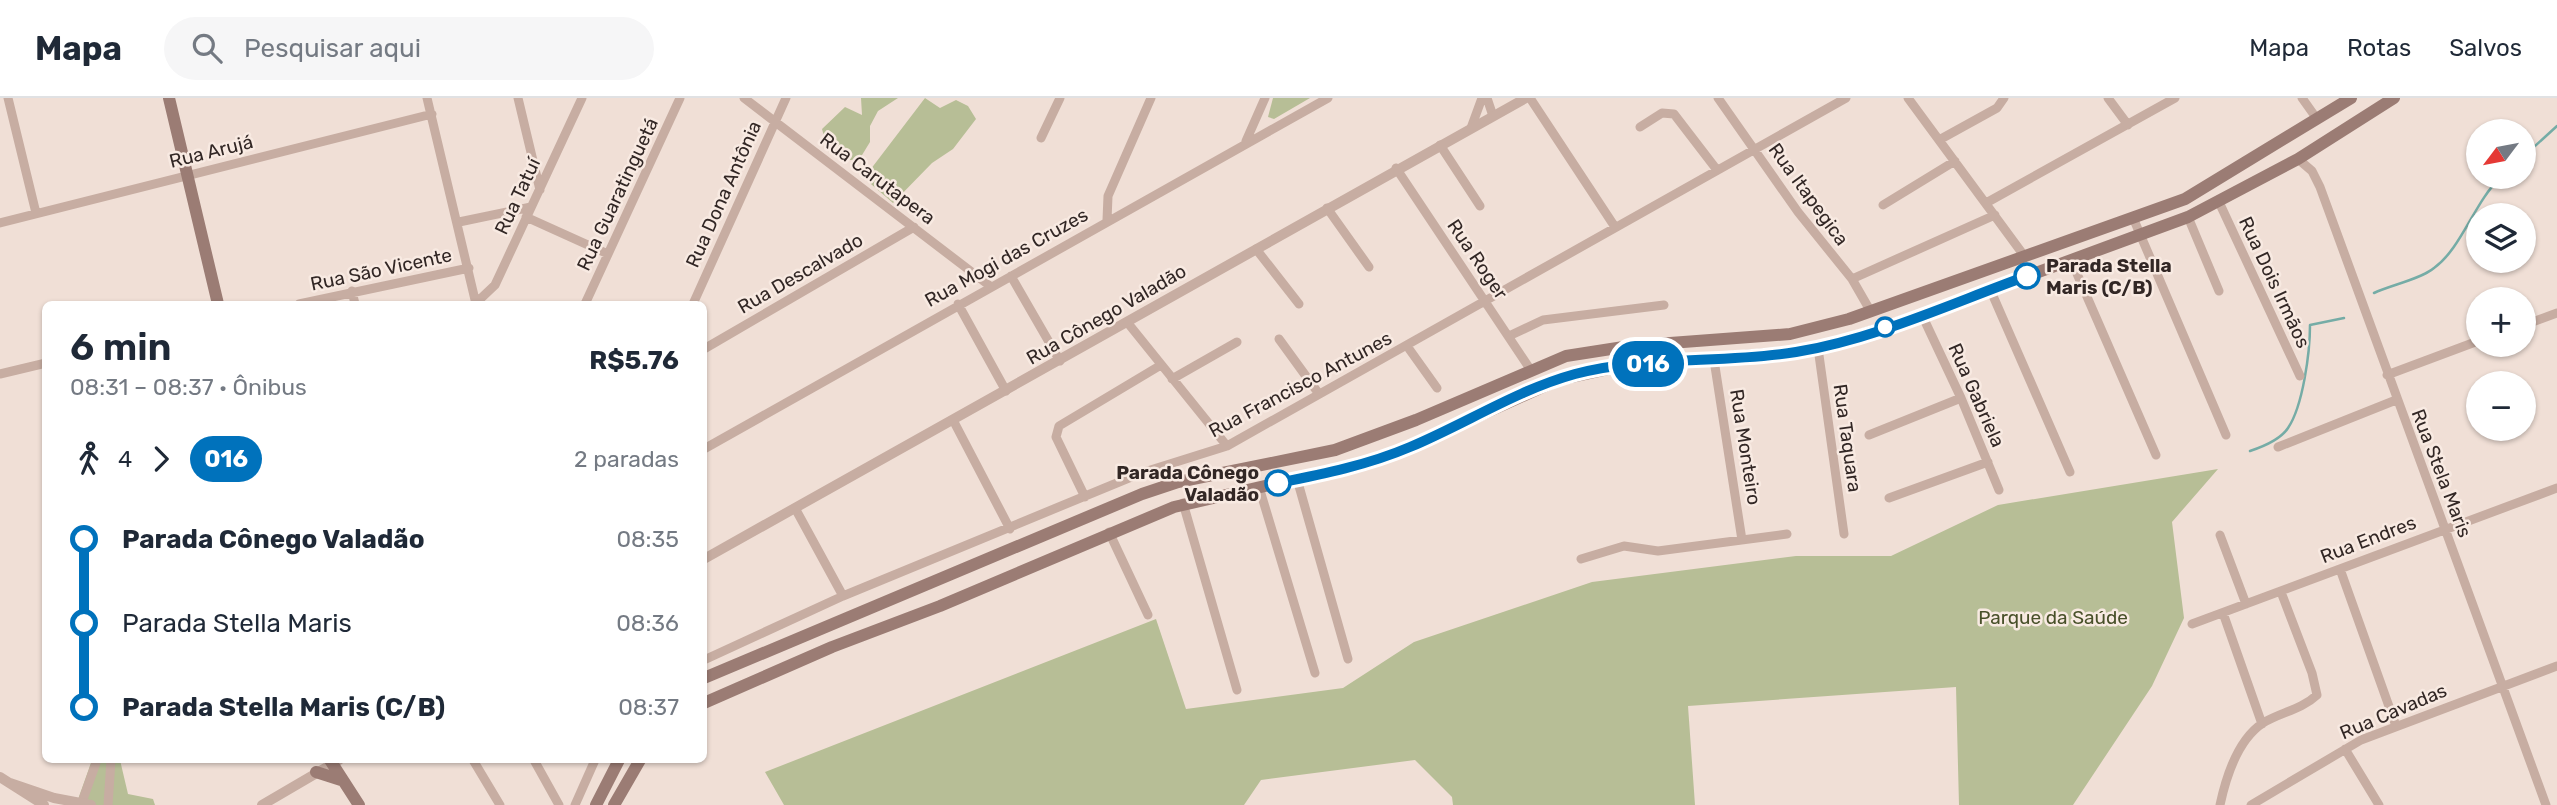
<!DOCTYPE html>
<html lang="pt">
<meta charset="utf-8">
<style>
:root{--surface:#fff;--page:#f6f6f7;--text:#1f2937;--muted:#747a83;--line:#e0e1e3}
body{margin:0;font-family:Rubik,sans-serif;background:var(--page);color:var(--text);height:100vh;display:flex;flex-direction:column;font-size:26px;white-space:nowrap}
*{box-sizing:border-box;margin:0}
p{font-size:23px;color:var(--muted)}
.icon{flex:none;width:38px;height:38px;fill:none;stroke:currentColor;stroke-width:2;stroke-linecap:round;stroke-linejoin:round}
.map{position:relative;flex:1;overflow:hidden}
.sheet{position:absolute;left:42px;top:203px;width:665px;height:462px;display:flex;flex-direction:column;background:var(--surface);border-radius:10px;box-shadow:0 2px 5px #0004}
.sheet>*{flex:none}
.badge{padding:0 14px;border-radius:23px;font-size:24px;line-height:46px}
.needle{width:46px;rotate:238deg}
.controls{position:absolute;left:2466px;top:21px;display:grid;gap:14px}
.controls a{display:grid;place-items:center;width:70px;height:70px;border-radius:50%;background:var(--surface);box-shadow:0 2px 5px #0004;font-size:35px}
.map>.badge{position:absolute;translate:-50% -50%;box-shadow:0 0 0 4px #fff}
.legs{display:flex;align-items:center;gap:10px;height:77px;padding:0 28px;font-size:23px}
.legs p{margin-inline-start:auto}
.summary{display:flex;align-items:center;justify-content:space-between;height:119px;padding:0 28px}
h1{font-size:38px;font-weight:600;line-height:52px}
ul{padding:0 28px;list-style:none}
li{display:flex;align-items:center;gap:24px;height:84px;font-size:26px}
li i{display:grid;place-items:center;width:10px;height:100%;margin:0 9px;background:currentColor}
li i::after{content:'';width:18px;height:18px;margin:-9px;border:5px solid;border-radius:50%;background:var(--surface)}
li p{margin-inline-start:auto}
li:first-child i{background:linear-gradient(#0000 50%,currentColor 0)}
li:last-child i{background:linear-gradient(currentColor 50%,#0000 0)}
header{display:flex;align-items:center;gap:42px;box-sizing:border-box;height:98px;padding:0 35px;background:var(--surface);border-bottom:2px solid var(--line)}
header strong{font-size:33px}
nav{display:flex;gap:38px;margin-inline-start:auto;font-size:24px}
.search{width:490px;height:63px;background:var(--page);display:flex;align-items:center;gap:18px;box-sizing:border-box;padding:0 24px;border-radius:38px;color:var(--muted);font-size:26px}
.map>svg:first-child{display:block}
</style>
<header>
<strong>Mapa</strong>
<div class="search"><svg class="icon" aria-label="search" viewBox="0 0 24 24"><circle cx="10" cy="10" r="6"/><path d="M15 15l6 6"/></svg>Pesquisar aqui</div>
<nav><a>Mapa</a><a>Rotas</a><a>Salvos</a></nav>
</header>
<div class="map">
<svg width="2557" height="707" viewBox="0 0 2557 707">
<rect width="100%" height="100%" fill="#f0dfd6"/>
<path fill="#b7be96" d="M 861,0 L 898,0 L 878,13 L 870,28 L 870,44 L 859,62 L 848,62 L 828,53 L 822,31 L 845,9 L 862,17 Z
M 925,0 L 940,10 L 956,2 L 968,8 L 976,21 L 953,51 L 932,65 L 893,105 L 864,80 Z
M 1273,0 L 1310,0 L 1274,21 L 1268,19 Z
M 2218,371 L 2172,424 L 2184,520 L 2152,588 L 2073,707 L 1959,707 L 1956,589 L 1688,608 L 1695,707 L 1453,707 L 1452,699 L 1415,662 L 1261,682 L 1244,707 L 784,707 L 765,674 L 1156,521 L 1186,611 L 1343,590 L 1414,544 L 1592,484 L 1796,458 L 1891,458 L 1998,407 Z
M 92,662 L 120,662 L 128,696 L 153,701 L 155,707 L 76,707 Z"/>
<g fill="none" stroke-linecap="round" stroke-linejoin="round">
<path stroke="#75aca6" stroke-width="2.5" d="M 2524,58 L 2557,28
M 2374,195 C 2391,187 2421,181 2434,170 C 2462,150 2474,104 2501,79
M 2250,353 C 2262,349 2281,341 2288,330 C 2303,308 2310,254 2310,227 L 2344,220"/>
<path stroke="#c7ada2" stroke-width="9" d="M 8,0 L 36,115
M 427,0 L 476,206
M 518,0 L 540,92
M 744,0 L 990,188
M 1487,0 L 1493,18
M 1530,0 L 1615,129
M 1718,0 L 1798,114 L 1852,181 L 1871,214
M 1908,0 L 2025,159
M 2108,0 L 2128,27
M 2302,0 L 2317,21
M 1640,29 L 1662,15 L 1674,16 L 1717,72
M 1471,30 L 1482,0
M 1041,40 L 1060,0
M 1939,42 L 1997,10 L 2004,0
M 1246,43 L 1265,0
M 1440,47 L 1480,108
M 2298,61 L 2312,73 L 2320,89 L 2546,707
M 1396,70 L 1530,271
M 2219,104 L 2300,278
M 1986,105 L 2175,0
M 1883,107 L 1955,63
M 1327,110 L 1369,169
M 526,119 L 608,156
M 2188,119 L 2219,193
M 1107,122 L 1108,98 L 1151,0
M 2134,122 L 2226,337
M 459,124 L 531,109
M 0,125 L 432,16
M 1256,151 L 1299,206
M 2071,162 L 2156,357
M 1011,178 L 1060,263
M 1852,181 L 1995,117
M 1990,191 L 2070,374
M 352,193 L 355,206
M 476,205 L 495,187 L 582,0
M 299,206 L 469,170
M 585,206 L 680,0
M 693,206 L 786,0
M 958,206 L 1006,293
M 1922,217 L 1961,300 L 1999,392
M 1127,224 L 1227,348
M 2524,227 L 2557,215
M 1509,238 L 1543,222 L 1664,207
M 1279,241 L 1319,296
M 1407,248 L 1437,290
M 1818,250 L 1844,436
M 704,251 L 914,129
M 1714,262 L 1742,442
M 0,276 L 46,265
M 2387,277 L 2478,243
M 1172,281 L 1237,244
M 953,322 L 1010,431
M 1869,337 L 1961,300
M 2278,349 L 2396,302
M 704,351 L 1328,0
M 1297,381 L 1348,561
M 1259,389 L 1315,575
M 1085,399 L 1056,339 L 1059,328 L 1161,267
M 1889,400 L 1988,364
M 1183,405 L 1237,592
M 795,410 L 843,498
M 1109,434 L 1148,517
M 2220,437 L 2246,506
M 1581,461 L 1624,448 L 1658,453 L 1787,436
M 2340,471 L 2396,628
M 2223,515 L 2262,626
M 2192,526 L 2557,390
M 704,562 L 843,498 L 1141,375 L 1227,348 L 1846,0
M 2345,651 L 2379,707
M 473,662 L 500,707
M 534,662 L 559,707
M 81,707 L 97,662
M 108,707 L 111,662
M 575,707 L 595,662
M 2220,707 C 2226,679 2237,642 2263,625 C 2281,614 2301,612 2317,597 L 2312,575 L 2281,494
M 2251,707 L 2361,642 L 2557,568"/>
<path stroke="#c7ada2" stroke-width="10" d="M 704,461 L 1526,0
M 0,679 L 44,707
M 10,685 L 54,700 L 91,707
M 262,707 L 339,662"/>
<path stroke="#9b7c74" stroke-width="12" d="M 169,0 L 218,206
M 704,580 L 1142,396 L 1178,384 L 1335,352 L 1416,322 L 1566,258 L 1630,248 L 1790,236 L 1849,221 L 2185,101 L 2351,0
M 704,605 L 832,549 L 940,508 L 1174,409 L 1369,364 L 1412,348 L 1558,282 L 1627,267 L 1797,254 L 1846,242 L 1922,217 L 2188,119 L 2298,61 L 2394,0
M 330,662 L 359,707
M 316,674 L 341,682
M 596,707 L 619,662
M 614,707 L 640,662"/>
</g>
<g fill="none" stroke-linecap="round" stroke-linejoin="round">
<g stroke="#fff" stroke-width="16">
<path id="line-1" d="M 1278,385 C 1323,376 1368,367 1410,349 C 1465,326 1517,292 1575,276 C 1646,257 1723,266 1796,254 C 1875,241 1952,205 2027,178"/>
</g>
<use href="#line-1" stroke="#0072bc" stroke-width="10"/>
</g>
<g fill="#fff" stroke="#0072bc" stroke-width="3.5">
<circle cx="2027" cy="178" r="12"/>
<circle cx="1885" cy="229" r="9"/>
<circle cx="1278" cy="385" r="12"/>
</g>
<g text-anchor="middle" stroke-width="5" stroke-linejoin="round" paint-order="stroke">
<g font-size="19" fill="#322725" stroke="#f8eae2">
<text transform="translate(211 53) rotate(-14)" y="7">Rua Arujá</text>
<text transform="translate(878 80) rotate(37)" y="7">Rua Carutapera</text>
<text transform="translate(617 96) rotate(-65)" y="7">Rua Guaratinguetá</text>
<text transform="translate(723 96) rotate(-66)" y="7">Rua Dona Antônia</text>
<text transform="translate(1809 96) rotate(54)" y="7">Rua Itapegica</text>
<text transform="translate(517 98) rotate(-65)" y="7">Rua Tatuí</text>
<text transform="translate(1006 159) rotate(-29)" y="7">Rua Mogi das Cruzes</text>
<text transform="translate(1478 161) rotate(56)" y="7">Rua Roger</text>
<text transform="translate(381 171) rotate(-12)" y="7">Rua São Vicente</text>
<text transform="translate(800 175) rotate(-30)" y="7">Rua Descalvado</text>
<text transform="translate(2275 184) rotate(65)" y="7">Rua Dois Irmãos</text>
<text transform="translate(1106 216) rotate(-30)" y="7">Rua Cônego Valadão</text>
<text transform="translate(1300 286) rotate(-28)" y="7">Rua Francisco Antunes</text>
<text transform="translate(1977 297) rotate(66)" y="7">Rua Gabriela</text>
<text transform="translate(1848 340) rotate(82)" y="7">Rua Taquara</text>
<text transform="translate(1746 349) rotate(81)" y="7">Rua Monteiro</text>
<text transform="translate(2442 375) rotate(69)" y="7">Rua Stela Maris</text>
<text transform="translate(2368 441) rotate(-21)" y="7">Rua Endres</text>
<text transform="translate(2393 613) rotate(-23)" y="7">Rua Cavadas</text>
</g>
<g font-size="19" font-weight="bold" fill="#322725" stroke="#f8eae2" text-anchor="start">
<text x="2046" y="174">Parada Stella<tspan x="2046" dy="22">Maris (C/B)</tspan></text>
<text x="1259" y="381" text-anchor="end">Parada Cônego<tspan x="1259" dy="22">Valadão</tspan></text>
</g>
<g font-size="19" fill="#485029" stroke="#f8eae2">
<text x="2053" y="526">Parque da Saúde</text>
</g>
</g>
</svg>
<div class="controls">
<a><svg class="needle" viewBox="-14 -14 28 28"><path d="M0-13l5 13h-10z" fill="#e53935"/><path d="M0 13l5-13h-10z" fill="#747a83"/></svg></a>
<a><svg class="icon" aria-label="layers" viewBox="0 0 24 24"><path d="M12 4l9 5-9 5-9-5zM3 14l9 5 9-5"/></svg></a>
<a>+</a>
<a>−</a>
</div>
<b class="badge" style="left:1648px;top:266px;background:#0072bc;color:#fff">016</b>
<section class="sheet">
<div class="summary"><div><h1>6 min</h1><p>08:31 – 08:37 · Ônibus</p></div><b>R$5.76</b></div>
<div class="legs"><svg class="icon" aria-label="walk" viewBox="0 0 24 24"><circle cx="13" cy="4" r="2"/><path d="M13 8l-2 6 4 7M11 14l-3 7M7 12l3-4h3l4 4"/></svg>4<svg class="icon" aria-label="forward" viewBox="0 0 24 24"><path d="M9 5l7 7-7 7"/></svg><b class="badge" style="background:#0072bc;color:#fff">016</b><p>2 paradas</p></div>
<ul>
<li><i style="color:#0072bc"></i><b>Parada Cônego Valadão</b><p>08:35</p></li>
<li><i style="color:#0072bc"></i><span>Parada Stella Maris</span><p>08:36</p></li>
<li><i style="color:#0072bc"></i><b>Parada Stella Maris (C/B)</b><p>08:37</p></li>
</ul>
</section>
</div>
